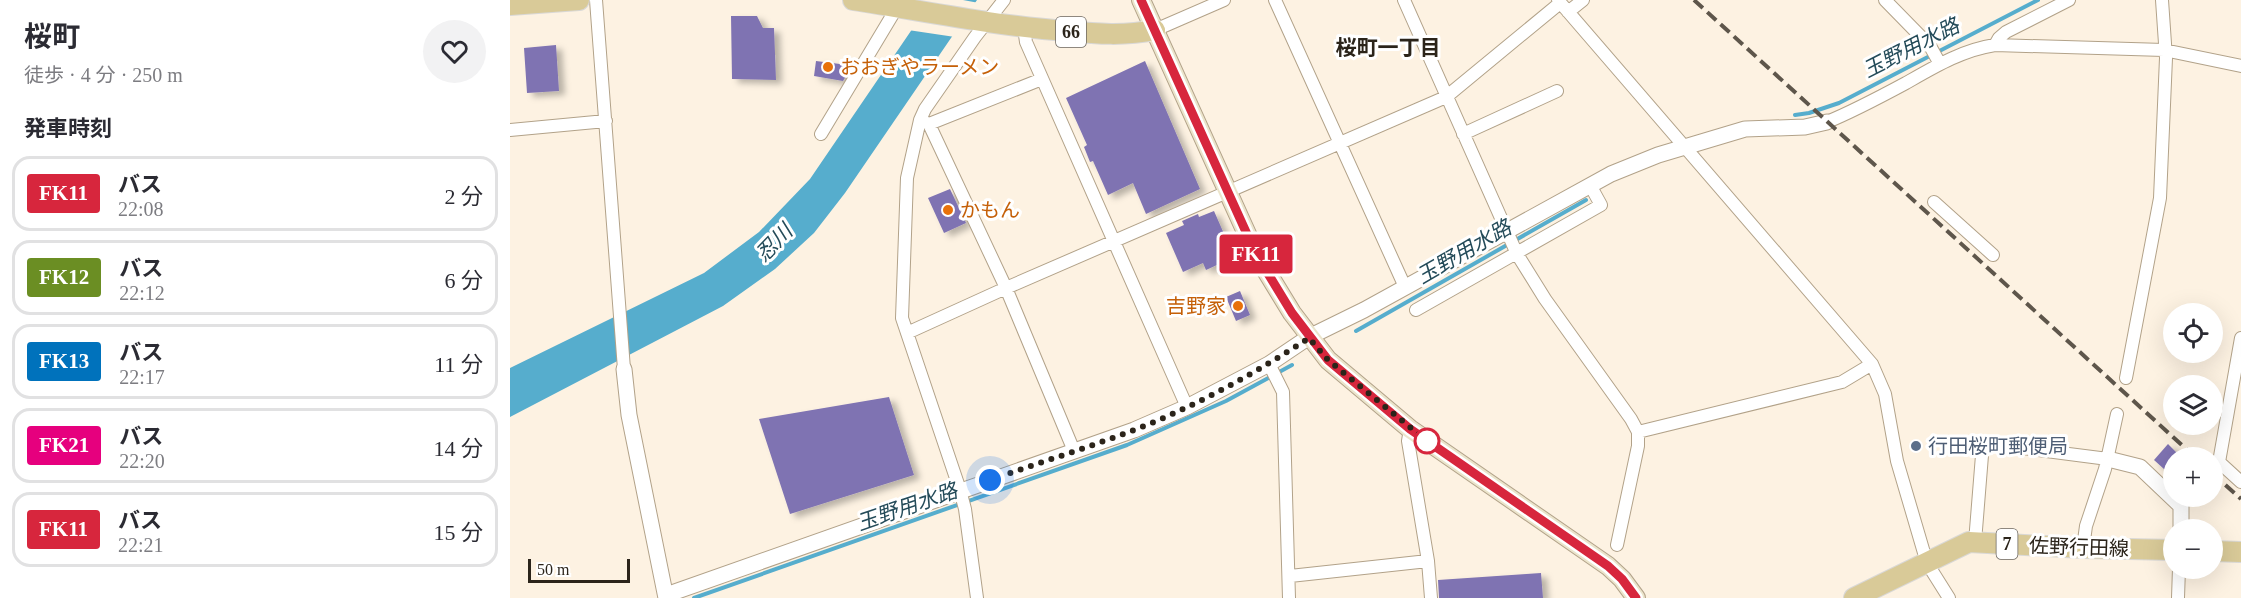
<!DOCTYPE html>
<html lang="ja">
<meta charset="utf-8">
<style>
:root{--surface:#fff;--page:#f2f2f3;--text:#2b2b33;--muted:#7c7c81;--line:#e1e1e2}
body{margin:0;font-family:"Times New Roman","Noto Sans JP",serif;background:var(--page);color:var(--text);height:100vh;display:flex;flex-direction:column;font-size:22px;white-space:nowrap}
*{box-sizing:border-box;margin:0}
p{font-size:20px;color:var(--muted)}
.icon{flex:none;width:33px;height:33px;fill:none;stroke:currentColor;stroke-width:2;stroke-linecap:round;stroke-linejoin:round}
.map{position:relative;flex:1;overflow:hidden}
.drawer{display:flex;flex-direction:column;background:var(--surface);width:510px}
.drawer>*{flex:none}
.badge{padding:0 12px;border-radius:4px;font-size:21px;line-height:39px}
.fabs{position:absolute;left:1653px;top:303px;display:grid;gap:12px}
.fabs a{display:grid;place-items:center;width:60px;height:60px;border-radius:50%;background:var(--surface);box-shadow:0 6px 24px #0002;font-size:30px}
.scale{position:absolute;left:18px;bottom:15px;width:102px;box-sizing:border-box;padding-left:6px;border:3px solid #2b241a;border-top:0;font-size:16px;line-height:21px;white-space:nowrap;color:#2b241a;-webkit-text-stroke:4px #fff;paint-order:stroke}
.you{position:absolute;width:30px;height:30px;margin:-15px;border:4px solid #fff;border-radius:50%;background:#1a73e8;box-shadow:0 0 0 9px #1a73e833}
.map>.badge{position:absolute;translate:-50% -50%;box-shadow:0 0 0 3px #fff}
h2{padding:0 24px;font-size:22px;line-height:54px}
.round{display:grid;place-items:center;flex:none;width:63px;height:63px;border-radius:32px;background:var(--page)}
.head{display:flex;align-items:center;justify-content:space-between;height:102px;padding:0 24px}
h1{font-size:28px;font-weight:700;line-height:45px}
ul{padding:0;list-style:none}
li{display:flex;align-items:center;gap:18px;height:75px;margin:0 12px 9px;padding:0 12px;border:3px solid var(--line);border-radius:18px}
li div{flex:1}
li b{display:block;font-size:22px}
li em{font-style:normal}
li .badge{min-width:66px;font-weight:700;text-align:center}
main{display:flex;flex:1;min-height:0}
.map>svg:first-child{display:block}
</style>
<main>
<section class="drawer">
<div class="head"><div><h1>桜町</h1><p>徒歩 · 4 分 · 250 m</p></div><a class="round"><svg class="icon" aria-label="heart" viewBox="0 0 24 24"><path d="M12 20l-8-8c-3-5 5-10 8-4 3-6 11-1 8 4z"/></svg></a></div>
<h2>発車時刻</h2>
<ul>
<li><span class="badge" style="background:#d7263d;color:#fff">FK11</span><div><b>バス</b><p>22:08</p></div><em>2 分</em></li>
<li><span class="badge" style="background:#6b8e23;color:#fff">FK12</span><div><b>バス</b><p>22:12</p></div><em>6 分</em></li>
<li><span class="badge" style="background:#0072bc;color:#fff">FK13</span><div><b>バス</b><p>22:17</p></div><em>11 分</em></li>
<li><span class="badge" style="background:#e6007e;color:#fff">FK21</span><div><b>バス</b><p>22:20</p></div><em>14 分</em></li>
<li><span class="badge" style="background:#d7263d;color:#fff">FK11</span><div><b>バス</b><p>22:21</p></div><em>15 分</em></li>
</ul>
</section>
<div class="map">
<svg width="1731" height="598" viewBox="0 0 1731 598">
<defs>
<filter id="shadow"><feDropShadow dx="6" dy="4" stdDeviation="3" flood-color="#0004"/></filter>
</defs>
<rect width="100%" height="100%" fill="#fdf2e2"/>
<path fill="#56adcd" d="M 422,0 L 467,0 L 335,193 L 304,233 L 265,269 L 213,306 L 0,417 L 0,368 L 194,273 L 249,232 L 300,179 Z"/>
<path fill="#fdf2e2" d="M 419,0 L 453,0 L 469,3 L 445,37 L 398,30 Z"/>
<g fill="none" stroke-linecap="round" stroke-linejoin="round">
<path stroke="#56adcd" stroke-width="4" d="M 1285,115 L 1299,113 L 1329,103 L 1528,0
M 846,331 L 1076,200
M 184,598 L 617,445 L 716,401 L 782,365"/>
</g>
<path fill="#7f73b2" filter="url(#shadow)" d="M 221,16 L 247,16 L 253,28 L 264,28 L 266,80 L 222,79 Z
M 46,45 L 49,91 L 17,93 L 14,48 Z
M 306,61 L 338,65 L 336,76 L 333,81 L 304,76 Z
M 635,61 L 690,189 L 636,214 L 623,183 L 598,195 L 583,161 L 580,162 L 574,147 L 577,145 L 556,98 Z
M 440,189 L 456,223 L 434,233 L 418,198 Z
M 704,211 L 722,252 L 718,254 L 720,259 L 696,270 L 693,263 L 673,272 L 656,233 L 674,225 L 672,221 L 688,214 L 689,217 Z
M 730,291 L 740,315 L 726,321 L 716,297 Z
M 379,397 L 404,475 L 280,514 L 249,419 Z
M 1658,444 L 1672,458 L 1664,458 L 1664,478 L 1644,460 Z
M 1031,573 L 1033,598 L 929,598 L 928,580 Z"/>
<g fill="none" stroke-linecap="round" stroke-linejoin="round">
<g stroke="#b2a289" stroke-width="14">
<path id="minor" d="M 86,0 L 114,369
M 765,0 L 895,287
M 894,0 L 1007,254 L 1035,299 L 1121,419 L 1128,432 L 1128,446 L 1107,545
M 1048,0 L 1362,364 L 1375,394 L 1387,461 L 1417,563 L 1439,598
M 1375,0 L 1420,46 L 1430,64
M 1058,12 L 1073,0
M 514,28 L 516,42 L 677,407
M 645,30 L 714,0
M 1485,45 L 1489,38 L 1496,32 L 1559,0
M 410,120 L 419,124 L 496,288 L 564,451
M 1317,122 C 1344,111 1370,97 1396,83 C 1424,67 1452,50 1485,45 L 1654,50 L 1731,66
M 419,124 L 532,79
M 0,130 L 96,121
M 311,134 L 389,4
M 953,134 L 1047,91
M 1424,202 L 1483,255
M 906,310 L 1091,205 L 1080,185
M 397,333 L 496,288 L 936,97 L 1050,3
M 1731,338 L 1709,462 L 1731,482
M 759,364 L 773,392 L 779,598
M 1616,378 L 1650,198 L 1656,58 L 1652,0
M 900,429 L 898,441 L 918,561 L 921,598
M 1128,432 L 1332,382 L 1362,364
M 1465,542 L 1473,443 L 1598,459
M 1573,548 L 1576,526 L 1595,469 L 1607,414
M 780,576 L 918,561
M 467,598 L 455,509 L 450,490 L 392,318 L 397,178 L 410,120 L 415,109 L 465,37 L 494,0
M 1668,598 L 1669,568"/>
</g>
<g stroke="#b2a289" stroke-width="17">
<path id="tertiary" d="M 114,369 L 119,415 L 156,598
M 1598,459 L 1630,467 L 1671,506 L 1671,530
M 156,595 L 624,430 L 677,407 L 759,364 L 799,337 L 854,310 L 1101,174 L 1148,155 L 1235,129 L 1295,127 L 1317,122"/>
</g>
<g stroke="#b2a289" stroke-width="20">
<path id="secondary" d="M 631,0 L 746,254 L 782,313 L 818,360 L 900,429 L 1098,566 L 1112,579 L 1126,598"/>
</g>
<g stroke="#d9d8d6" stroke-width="22">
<path id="primary" d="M 343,0 C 414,11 486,26 557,31 C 587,34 615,36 645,30
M 0,5 L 69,0
M 1702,551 L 1731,552
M 1344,598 L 1459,542 L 1573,548 L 1664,550"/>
</g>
<use href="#minor" stroke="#fff" stroke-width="12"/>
<use href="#tertiary" stroke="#fff" stroke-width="15"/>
<use href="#secondary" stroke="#ece5cc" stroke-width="18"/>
<use href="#primary" stroke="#d9ca98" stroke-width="20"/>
<path stroke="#5e564b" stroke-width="4" stroke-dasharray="12 6" stroke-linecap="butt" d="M 1184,0 L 1686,458
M 1702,473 L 1731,499"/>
</g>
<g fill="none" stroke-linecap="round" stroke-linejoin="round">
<g stroke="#fff" stroke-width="14">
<path id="line" d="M 631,0 L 746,254 L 782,313 L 818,360 L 900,429 L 1098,566 L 1112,579 L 1126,598"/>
</g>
<use href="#line" stroke="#d7263d" stroke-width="9"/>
<path stroke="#2b241a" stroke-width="6" stroke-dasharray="0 10.8" d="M 480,480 C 528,463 577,448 624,430 C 686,406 744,374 799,338 L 818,360 L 917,441"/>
</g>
<g fill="#e8710a" stroke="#fff" stroke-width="2">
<circle cx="318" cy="67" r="6"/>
<circle cx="438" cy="210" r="6"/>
<circle cx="728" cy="306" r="6"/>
</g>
<circle fill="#fff" stroke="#d7263d" stroke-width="3" cx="917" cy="441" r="12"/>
<circle fill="#5c6f8a" stroke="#fff" stroke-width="2" cx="1406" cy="446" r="6"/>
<g text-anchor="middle" stroke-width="6" stroke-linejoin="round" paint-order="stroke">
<g fill="#fff" stroke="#6b665f" stroke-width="1.5">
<rect x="546" y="17" width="30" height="30" rx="4.5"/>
<rect x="1486.5" y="529" width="21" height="30" rx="4.5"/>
</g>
<g font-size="18" font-weight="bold" fill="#2b241a">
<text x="561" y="38">66</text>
<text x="1497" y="550">7</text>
</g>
<g font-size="20" fill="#c56008" stroke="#fff" text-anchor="start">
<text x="330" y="74">おおぎやラーメン</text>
<text x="450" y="217">かもん</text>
<text x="716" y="313" text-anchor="end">吉野家</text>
</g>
<g font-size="20" fill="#4e5e75" stroke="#fff" text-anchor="start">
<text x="1418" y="453">行田桜町郵便局</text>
</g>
<g font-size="20" fill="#2b241a" stroke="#fff">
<text transform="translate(1569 547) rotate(2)" y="7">佐野行田線</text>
</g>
<g font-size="21" font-weight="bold" fill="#2b241a" stroke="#fff">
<text x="878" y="55">桜町一丁目</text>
</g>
<g font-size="21" font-style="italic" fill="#244b59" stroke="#fff">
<text transform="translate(1401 48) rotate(-27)" y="7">玉野用水路</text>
<text transform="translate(264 243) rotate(-46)" y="7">忍川</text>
<text transform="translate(954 252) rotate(-30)" y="7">玉野用水路</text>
<text transform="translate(397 507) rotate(-19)" y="7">玉野用水路</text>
</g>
</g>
</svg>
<div class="fabs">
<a><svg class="icon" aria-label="locate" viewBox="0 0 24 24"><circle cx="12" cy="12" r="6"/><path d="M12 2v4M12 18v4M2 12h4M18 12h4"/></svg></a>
<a><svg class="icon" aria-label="layers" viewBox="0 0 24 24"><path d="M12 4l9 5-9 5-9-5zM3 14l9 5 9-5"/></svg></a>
<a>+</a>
<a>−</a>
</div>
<div class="scale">50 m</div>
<div class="you" style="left:480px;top:480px"></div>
<b class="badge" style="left:746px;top:254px;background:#d7263d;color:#fff">FK11</b>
</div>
</main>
